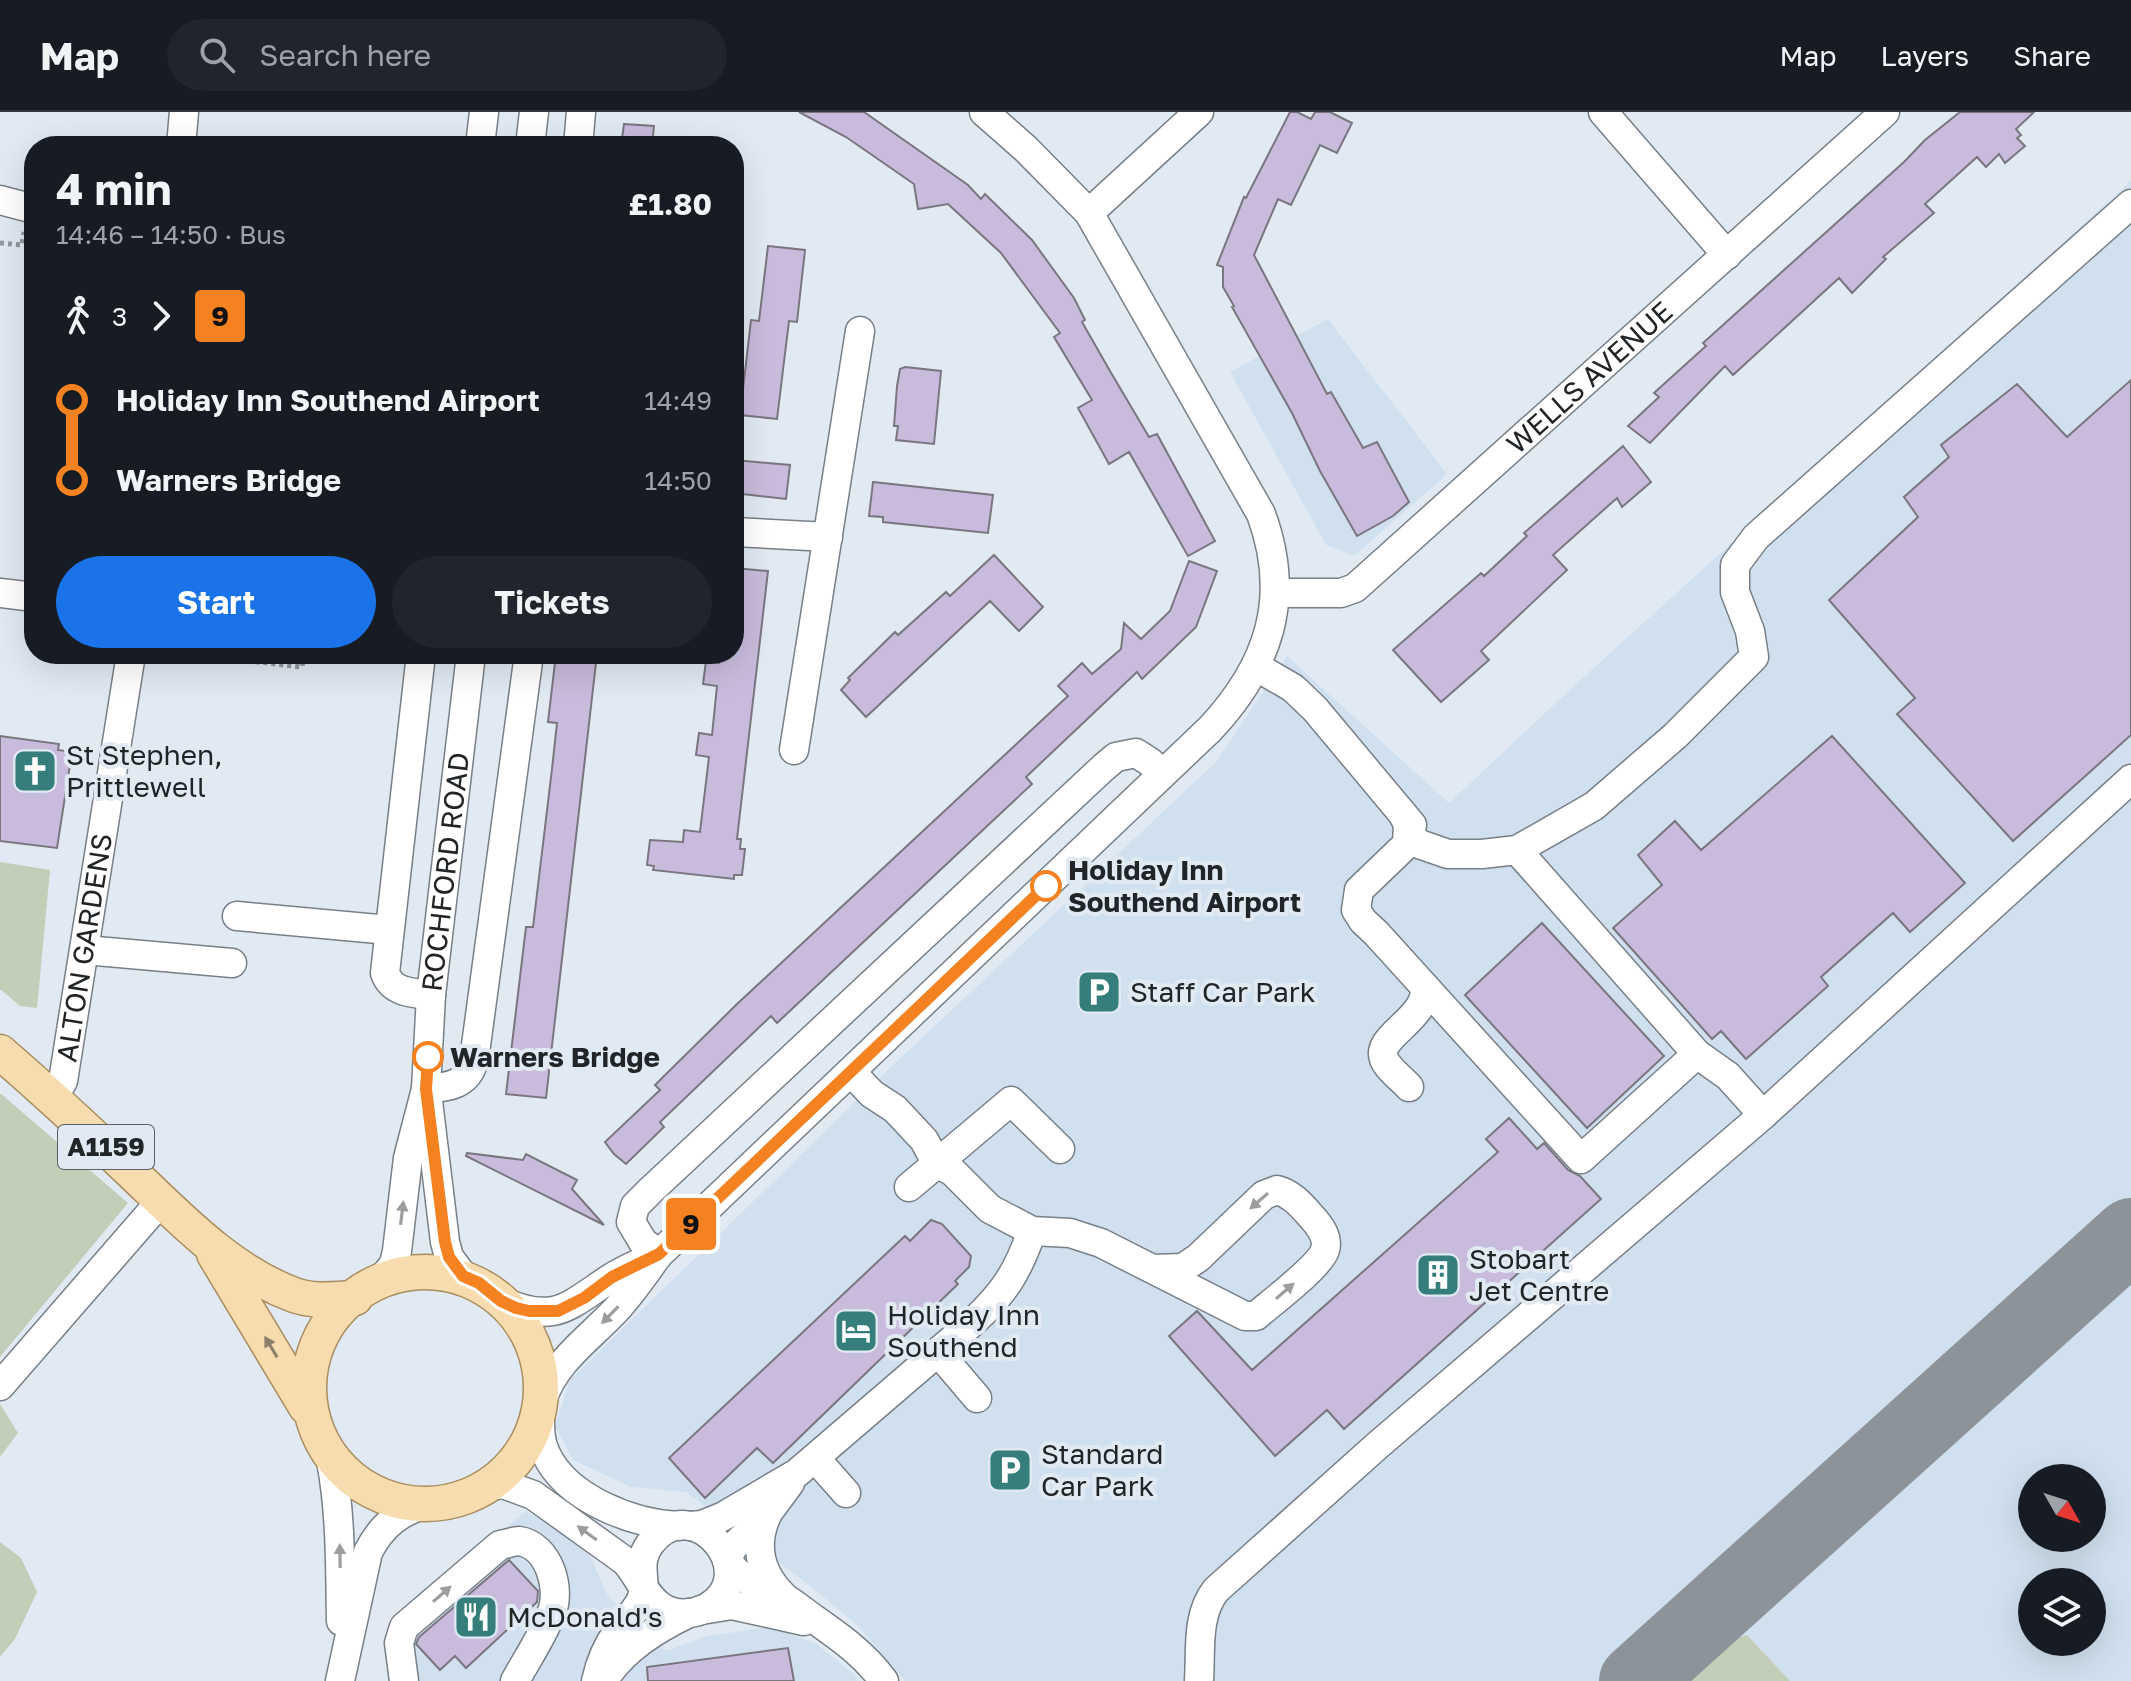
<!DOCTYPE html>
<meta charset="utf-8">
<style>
:root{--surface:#171b24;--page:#20242c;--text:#f1f3f6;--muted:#9ea1a6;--line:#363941;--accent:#1a73e8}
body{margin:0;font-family:"Golos Text",sans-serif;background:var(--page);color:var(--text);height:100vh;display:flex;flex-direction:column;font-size:30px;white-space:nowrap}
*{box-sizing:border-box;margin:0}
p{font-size:26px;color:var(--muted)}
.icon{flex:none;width:44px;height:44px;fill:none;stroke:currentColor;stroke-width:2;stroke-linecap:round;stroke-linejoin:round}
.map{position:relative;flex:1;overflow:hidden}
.details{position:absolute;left:24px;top:24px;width:720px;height:528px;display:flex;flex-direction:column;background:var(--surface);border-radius:32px;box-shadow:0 8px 32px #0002}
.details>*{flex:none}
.badge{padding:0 16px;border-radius:6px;font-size:28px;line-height:52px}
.needle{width:52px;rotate:129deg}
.fabs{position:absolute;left:2018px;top:1352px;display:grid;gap:16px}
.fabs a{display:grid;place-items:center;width:88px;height:88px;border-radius:50%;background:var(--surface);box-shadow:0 8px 32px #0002;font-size:40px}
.map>.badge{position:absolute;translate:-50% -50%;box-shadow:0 0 0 4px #fff}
.legs{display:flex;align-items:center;gap:12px;height:88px;padding:0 32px;font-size:26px}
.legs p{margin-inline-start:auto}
.head{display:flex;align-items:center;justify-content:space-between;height:136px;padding:0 32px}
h1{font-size:44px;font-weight:700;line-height:60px}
.cta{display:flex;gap:16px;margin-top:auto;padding:16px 32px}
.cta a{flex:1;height:92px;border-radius:48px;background:var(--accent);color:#fff;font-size:32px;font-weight:700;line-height:92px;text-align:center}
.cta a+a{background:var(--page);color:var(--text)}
ul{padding:0 32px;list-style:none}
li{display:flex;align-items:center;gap:28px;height:80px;font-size:30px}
li i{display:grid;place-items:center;width:12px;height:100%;margin:0 10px;background:currentColor}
li i::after{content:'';width:20px;height:20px;margin:-10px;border:6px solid;border-radius:50%;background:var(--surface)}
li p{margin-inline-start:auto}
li:first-child i{background:linear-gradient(#0000 50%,currentColor 0)}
li:last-child i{background:linear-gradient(currentColor 50%,#0000 0)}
header{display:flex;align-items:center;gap:48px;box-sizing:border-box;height:112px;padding:0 40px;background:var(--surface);border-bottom:2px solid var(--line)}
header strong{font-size:38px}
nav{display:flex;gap:44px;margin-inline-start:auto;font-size:28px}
.search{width:560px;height:72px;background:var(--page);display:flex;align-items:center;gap:20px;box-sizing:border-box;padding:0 28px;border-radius:44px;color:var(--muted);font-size:30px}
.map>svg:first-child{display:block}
</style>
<header>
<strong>Map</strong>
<div class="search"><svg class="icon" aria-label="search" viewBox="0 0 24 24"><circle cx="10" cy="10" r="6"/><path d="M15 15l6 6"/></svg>Search here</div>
<nav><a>Map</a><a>Layers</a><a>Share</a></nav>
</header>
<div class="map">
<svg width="2131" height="1569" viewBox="0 0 2131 1569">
<rect width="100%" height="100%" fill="#e1eaf3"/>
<path fill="#d1e0ef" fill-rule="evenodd" d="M 2131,69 L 2131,1569 L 905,1569 L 858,1514 L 809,1473 L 686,1380 L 631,1375 L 573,1348 L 555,1314 L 570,1268 L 892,954 L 1216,650 L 1287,544 L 1449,691 L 1576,572 ZM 2032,1366 L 2092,1366 L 2092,1426 L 2032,1426 ZM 2032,1470 L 2092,1470 L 2092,1530 L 2032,1530 Z
M 1328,207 L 1447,362 L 1354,444 L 1326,433 L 1230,260 Z
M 526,1399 L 586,1435 L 608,1484 L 666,1539 L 707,1524 L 772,1515 L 815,1531 L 854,1562 L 858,1569 L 390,1569 L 390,1512 Z"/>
<path fill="#c2ceb7" d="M 0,750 L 50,758 L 37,896 L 20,894 L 0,877 Z
M 0,981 L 128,1091 L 0,1245 Z
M 0,1292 L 18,1321 L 0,1345 Z
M 0,1430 L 21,1446 L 37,1480 L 15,1527 L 0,1545 Z
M 1747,1523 L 1790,1569 L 1680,1569 C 1700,1542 1716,1534 1747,1523 Z"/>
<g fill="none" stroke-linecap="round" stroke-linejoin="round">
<path stroke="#8c949a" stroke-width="74" d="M 1636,1569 L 2131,1123"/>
</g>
<path fill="#c9bbdb" stroke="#7a7680" stroke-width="2" d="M 799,0 L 864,0 L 968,73 L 981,87 L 985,82 L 1032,128 L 1074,186 L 1085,208 L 1082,210 L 1110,259 L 1149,325 L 1157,322 L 1215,429 L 1188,444 L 1129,340 L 1109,352 L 1078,296 L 1092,288 L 1054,225 L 1060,221 L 1001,141 L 948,92 L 918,97 L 914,72 L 846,25 Z
M 1290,0 L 1297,0 L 1311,7 L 1315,0 L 1330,0 L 1352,11 L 1337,41 L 1320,33 L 1291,93 L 1278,87 L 1254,143 L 1327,282 L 1331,280 L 1363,336 L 1377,330 L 1409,390 L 1393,404 L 1357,424 L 1320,359 L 1292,301 L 1232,195 L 1234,194 L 1223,175 L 1223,155 L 1217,153 L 1244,85 L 1246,86 Z
M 1960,0 L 2034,0 L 2016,17 L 2021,23 L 2017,26 L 2025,34 L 2005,51 L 1999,42 L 1986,55 L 1977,45 L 1925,92 L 1934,101 L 1883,145 L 1886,147 L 1852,181 L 1839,166 L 1733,263 L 1725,254 L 1650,331 L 1628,314 L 1659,285 L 1654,281 L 1706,234 L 1703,231 L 1904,50 L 1925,28 Z
M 624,12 L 654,14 L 652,34 L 621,34 Z
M 768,134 L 805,138 L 797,210 L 789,209 L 777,307 L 740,303 L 751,208 L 759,209 Z
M 905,255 L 941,259 L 934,332 L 896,328 L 898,314 L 894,314 L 897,274 L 900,257 Z
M 2131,268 L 2131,623 L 2013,729 L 1897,602 L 1915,586 L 1829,488 L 1918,405 L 1904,385 L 1949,345 L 1941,333 L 2017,272 L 2067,325 Z
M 1623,334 L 1651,370 L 1622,395 L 1617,386 L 1553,443 L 1567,458 L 1481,539 L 1489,548 L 1441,590 L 1393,538 L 1481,461 L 1484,464 L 1527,424 L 1524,421 Z
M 734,348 L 790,353 L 786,387 L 734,381 Z
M 873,370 L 993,383 L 988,421 L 883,410 L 883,405 L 869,404 Z
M 994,443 L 1043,495 L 1019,519 L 990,489 L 866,605 L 841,578 L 850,568 L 848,566 L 895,520 L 898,523 L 946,480 L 950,484 Z
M 1189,449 L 1217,459 L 1196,515 L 1142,567 L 1137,560 L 1026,665 L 1032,672 L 777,911 L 771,904 L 660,1010 L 664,1015 L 626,1052 L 614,1042 L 605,1030 L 660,978 L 655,973 L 736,893 L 1068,584 L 1058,574 L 1082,551 L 1092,562 L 1121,537 L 1124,511 L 1141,527 L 1170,499 Z
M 734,456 L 768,459 L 737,727 L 741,727 L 740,737 L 745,737 L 742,763 L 734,763 L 734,767 L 653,758 L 654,754 L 647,753 L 650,728 L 683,730 L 684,718 L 700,720 L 709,645 L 696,643 L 699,621 L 712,623 L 717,574 L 703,572 L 706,549 L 719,551 L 721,542 L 734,542 Z
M 556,542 L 597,542 L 546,986 L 506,982 L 526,815 L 533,815 L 552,657 L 557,611 L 548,610 Z
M 0,624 L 59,632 L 58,638 L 72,640 L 57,736 L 0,729 Z
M 1832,624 L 1965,771 L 1910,820 L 1893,801 L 1821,865 L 1828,874 L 1746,947 L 1721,919 L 1712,927 L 1613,816 L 1662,773 L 1638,743 L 1675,709 L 1701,738 Z
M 1542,811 L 1664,944 L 1587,1016 L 1465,883 Z
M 1509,1006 L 1537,1037 L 1544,1031 L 1568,1058 L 1580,1064 L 1601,1087 L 1344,1317 L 1327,1298 L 1275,1344 L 1169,1224 L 1197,1199 L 1252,1258 L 1498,1040 L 1486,1027 Z
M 467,1041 L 523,1048 L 526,1042 L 577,1068 L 572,1077 L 604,1113 L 466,1044 Z
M 931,1108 L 942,1112 L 971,1144 L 969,1155 L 955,1169 L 958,1172 L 773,1351 L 757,1336 L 705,1386 L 669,1346 L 905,1124 L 910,1129 Z
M 509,1448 L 538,1479 L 537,1490 L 466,1556 L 455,1544 L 440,1558 L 416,1532 L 419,1525 Z
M 788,1536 L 794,1569 L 648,1569 L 647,1555 Z"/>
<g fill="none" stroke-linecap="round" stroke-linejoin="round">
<g stroke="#777f87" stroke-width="31">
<g id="minor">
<path d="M 1603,0 L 1727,143"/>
<path d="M 181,34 L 184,0"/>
<path d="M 480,34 L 484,0"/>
<path d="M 530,34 L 534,0"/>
<path d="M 578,34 L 581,0"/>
<path d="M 0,88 L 34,97"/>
<path d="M 1089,101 L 1199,0"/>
<path d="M 734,420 L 828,425"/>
<path d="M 0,481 L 34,485"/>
<path id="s1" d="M 1275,481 L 1341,481 L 1355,476 L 1885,0"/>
<path d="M 421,542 L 385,861 C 392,881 413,881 431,883"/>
<path d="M 1257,555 L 1293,576 L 1315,597 L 1412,713"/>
<path d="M 794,638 L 860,219"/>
<path d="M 1402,701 L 1408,712 L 1407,732 L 1359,778 L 1356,798 L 1363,809 L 1376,821 L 1581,1047 L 1697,942"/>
<path d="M 1409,722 L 1419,732 L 1448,742 L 1482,742 L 1517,738 L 1594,694 L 1675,624 L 1754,545 L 1750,519 L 1735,480 L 1735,453 L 1756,425 L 2131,92"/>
<path d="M 1517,738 L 1697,942 L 1728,964 L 1763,1003"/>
<path d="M 237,804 L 389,818"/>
<path d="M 85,838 L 232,851"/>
<path d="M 851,960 L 872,982 L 895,997 L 924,1028 L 937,1052 L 952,1059 L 990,1097 L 1032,1119 L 1070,1121 L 1101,1131 L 1245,1204 L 1256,1204 C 1271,1191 1320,1154 1325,1138 C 1329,1125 1319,1113 1311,1104 C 1301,1093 1292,1082 1277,1078 L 1264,1083 L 1198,1146 L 1183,1156 L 1154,1157"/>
<path d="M 1409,975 C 1402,967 1388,957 1384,947 C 1375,924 1428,907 1425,875"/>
<path d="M 426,977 C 449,975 468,973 474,948 L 529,542"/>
<path id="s2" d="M 53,985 L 63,969 L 131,542"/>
<path d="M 428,989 L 445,1130 L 449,1145 L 463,1164"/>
<path d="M 909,1075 L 1011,989 L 1060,1037"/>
<path d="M 659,1142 L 643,1130 L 631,1110 L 635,1094 L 651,1078 L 1104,655 L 1116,645 L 1136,641 L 1150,650 L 1162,662"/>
<path id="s3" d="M 378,1172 L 394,1152 L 397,1139 L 408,1046 L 426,977 L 431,883 L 471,542"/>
<path d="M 501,1189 C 556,1213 568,1194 611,1166 C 623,1158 638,1152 651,1146"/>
<path d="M 938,1240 L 977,1286"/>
<path d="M 0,1274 L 161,1089"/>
<path d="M 542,1288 C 555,1250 586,1229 613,1201 C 630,1184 644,1162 659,1142 L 1210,617 C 1269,554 1292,486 1261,402 L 1089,101 L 1026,37 L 984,0"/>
<path d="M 540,1305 C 540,1318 540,1330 546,1342 C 567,1387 633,1412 679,1414"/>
<path d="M 815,1346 L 846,1381"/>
<path d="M 331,1349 C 341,1402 340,1455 341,1509"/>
<path d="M 481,1376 L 503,1372 L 533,1383 L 625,1449 C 638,1463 646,1486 663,1496 C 675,1503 691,1503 704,1497 C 768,1465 693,1374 650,1432 C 634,1453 650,1471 640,1490 C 634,1501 625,1509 618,1519 C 607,1534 600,1551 596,1569"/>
<path d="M 767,1403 C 753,1433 760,1461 783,1484"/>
<path d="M 691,1414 L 702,1413 L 722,1405 L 797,1361 L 974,1209 C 1005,1180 1018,1159 1032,1119"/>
<path d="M 727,1448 C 741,1470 761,1474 783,1485 C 794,1491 804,1500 814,1507 C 841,1526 864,1542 884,1569"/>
<path d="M 727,1448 L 733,1435 L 767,1402 L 790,1371"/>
<path d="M 701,1498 L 732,1493 L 804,1509"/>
<path d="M 605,1566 C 625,1536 656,1517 689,1501"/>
<path d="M 340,1569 L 368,1440 C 383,1411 400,1400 430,1390"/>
<path d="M 404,1569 L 399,1531 L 404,1515 L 500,1433 C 506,1432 514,1429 519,1429 C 549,1433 562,1478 551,1502 C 542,1525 527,1547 515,1569"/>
<path d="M 1199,1569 C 1201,1538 1196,1503 1216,1478 L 1378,1333 L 1763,1003 L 2131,667"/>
</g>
</g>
<g stroke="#a88d5e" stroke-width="37">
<path id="major" d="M 0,940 C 43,977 85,1016 126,1055 C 177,1103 227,1158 294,1183 C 313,1190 335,1187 355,1186
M 214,1142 L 306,1295
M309 1276a116 116 0 1 1 232 0a116 116 0 1 1-232 0Z"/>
</g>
<path stroke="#90979d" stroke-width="5" stroke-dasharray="4 4" stroke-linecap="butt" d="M 0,131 L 22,133 L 24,120
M 234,542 L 240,548 L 302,555 L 304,542"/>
<use href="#minor" stroke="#fff" stroke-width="28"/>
<use href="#major" stroke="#f7dcb0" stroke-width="34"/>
</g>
<defs><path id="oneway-solid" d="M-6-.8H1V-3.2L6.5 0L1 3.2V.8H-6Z" transform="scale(2)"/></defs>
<g fill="#9b9d9e">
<use href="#oneway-solid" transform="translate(1259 1089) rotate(139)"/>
<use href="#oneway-solid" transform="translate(402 1101) rotate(-83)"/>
<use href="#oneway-solid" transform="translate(1285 1179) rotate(-41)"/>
<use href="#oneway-solid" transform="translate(610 1203) rotate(134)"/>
<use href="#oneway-solid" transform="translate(587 1421) rotate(-144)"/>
<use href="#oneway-solid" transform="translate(340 1444) rotate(-91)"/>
<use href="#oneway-solid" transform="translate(442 1482) rotate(-41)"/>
</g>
<use fill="#8c806c" href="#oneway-solid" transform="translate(271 1235) rotate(-121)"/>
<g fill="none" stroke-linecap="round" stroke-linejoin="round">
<g stroke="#fff" stroke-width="18">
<path id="line-1" d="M 428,945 L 426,977 L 445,1130 L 449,1145 L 463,1164 L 479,1171 L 501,1189 L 516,1196 L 529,1199 L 558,1199 L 584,1186 L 612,1165 L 659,1142 L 1046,774"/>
</g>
<use href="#line-1" stroke="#f58220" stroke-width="12"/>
</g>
<defs>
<g id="church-square" transform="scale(2.3)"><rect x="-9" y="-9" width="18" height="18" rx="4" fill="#357e7b" stroke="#e1eaf3"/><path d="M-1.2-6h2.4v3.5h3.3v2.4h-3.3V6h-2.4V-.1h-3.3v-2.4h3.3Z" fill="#fff"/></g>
<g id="parking-square" transform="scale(2.3)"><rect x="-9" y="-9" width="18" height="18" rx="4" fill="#357e7b" stroke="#e1eaf3"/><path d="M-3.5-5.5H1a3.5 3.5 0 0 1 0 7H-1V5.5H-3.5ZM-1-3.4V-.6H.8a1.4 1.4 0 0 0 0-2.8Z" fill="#fff"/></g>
<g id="building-square" transform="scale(2.3)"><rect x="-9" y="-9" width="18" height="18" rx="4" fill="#357e7b" stroke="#e1eaf3"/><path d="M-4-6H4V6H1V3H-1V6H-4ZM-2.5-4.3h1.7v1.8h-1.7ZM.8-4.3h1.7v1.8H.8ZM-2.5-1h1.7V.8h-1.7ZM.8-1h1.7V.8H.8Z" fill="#fff"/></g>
<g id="hotel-square" transform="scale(2.3)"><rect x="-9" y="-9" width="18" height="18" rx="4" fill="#357e7b" stroke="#e1eaf3"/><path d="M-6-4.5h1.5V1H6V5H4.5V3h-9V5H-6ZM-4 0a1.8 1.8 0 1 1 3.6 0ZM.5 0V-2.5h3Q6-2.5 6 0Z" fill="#fff"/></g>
<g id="restaurant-square" transform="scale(2.3)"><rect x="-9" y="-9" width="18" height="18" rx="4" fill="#357e7b" stroke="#e1eaf3"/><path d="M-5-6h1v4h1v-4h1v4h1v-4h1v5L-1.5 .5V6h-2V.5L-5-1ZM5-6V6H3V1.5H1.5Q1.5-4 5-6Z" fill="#fff"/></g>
</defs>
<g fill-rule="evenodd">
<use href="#church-square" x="35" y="659"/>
<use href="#parking-square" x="1099" y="880"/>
<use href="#building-square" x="1438" y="1163"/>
<use href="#hotel-square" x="856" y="1219"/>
<use href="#parking-square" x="1010" y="1358"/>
<use href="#restaurant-square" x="476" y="1505"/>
</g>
<g fill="#fff" stroke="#f58220" stroke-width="4">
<circle cx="1046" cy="774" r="14"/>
<circle cx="428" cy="945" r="14"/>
</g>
<g text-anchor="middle" stroke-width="8" stroke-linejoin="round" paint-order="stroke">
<rect fill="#e1eaf3" stroke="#5b6065" stroke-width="2" x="58" y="1013" width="96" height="44" rx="6"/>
<g font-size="26" font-weight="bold" fill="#212528">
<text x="106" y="1044">A1159</text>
</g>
<g font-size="28" fill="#212528" stroke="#e1eaf3">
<text dy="10" stroke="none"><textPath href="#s1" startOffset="396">WELLS AVENUE</textPath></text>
<text dy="10" stroke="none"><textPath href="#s3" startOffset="422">ROCHFORD ROAD</textPath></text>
<text dy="10" stroke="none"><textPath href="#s2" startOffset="154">ALTON GARDENS</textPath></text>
</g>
<g font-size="28" fill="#212528" stroke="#e1eaf3" text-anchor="start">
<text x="66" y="653">St Stephen,<tspan x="66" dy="32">Prittlewell</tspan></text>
<text x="1130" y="890">Staff Car Park</text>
<text x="1469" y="1157">Stobart<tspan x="1469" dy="32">Jet Centre</tspan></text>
<text x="887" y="1213">Holiday Inn<tspan x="887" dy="32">Southend</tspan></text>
<text x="1041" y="1352">Standard<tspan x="1041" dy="32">Car Park</tspan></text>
<text x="507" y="1515">McDonald's</text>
</g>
<g font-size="28" font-weight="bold" fill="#212528" stroke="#e1eaf3" text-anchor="start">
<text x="1068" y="768">Holiday Inn<tspan x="1068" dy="32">Southend Airport</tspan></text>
<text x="450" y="955">Warners Bridge</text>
</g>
</g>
</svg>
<div class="fabs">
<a><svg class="needle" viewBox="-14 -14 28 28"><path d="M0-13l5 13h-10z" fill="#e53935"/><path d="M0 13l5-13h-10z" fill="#9ea1a6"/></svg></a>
<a><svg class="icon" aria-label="layers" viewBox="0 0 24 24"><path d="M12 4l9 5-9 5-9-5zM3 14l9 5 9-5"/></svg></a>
</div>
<b class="badge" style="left:691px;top:1112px;background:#f58220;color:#111">9</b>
<section class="details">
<div class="head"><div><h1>4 min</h1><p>14:46 – 14:50 · Bus</p></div><b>£1.80</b></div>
<div class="legs"><svg class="icon" aria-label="walk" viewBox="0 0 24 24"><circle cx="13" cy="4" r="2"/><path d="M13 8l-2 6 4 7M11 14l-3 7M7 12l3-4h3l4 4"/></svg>3<svg class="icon" aria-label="forward" viewBox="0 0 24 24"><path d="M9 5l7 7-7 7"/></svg><b class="badge" style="background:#f58220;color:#111">9</b></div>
<ul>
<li><i style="color:#f58220"></i><b>Holiday Inn Southend Airport</b><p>14:49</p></li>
<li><i style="color:#f58220"></i><b>Warners Bridge</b><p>14:50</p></li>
</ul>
<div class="cta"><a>Start</a><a>Tickets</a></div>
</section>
</div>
